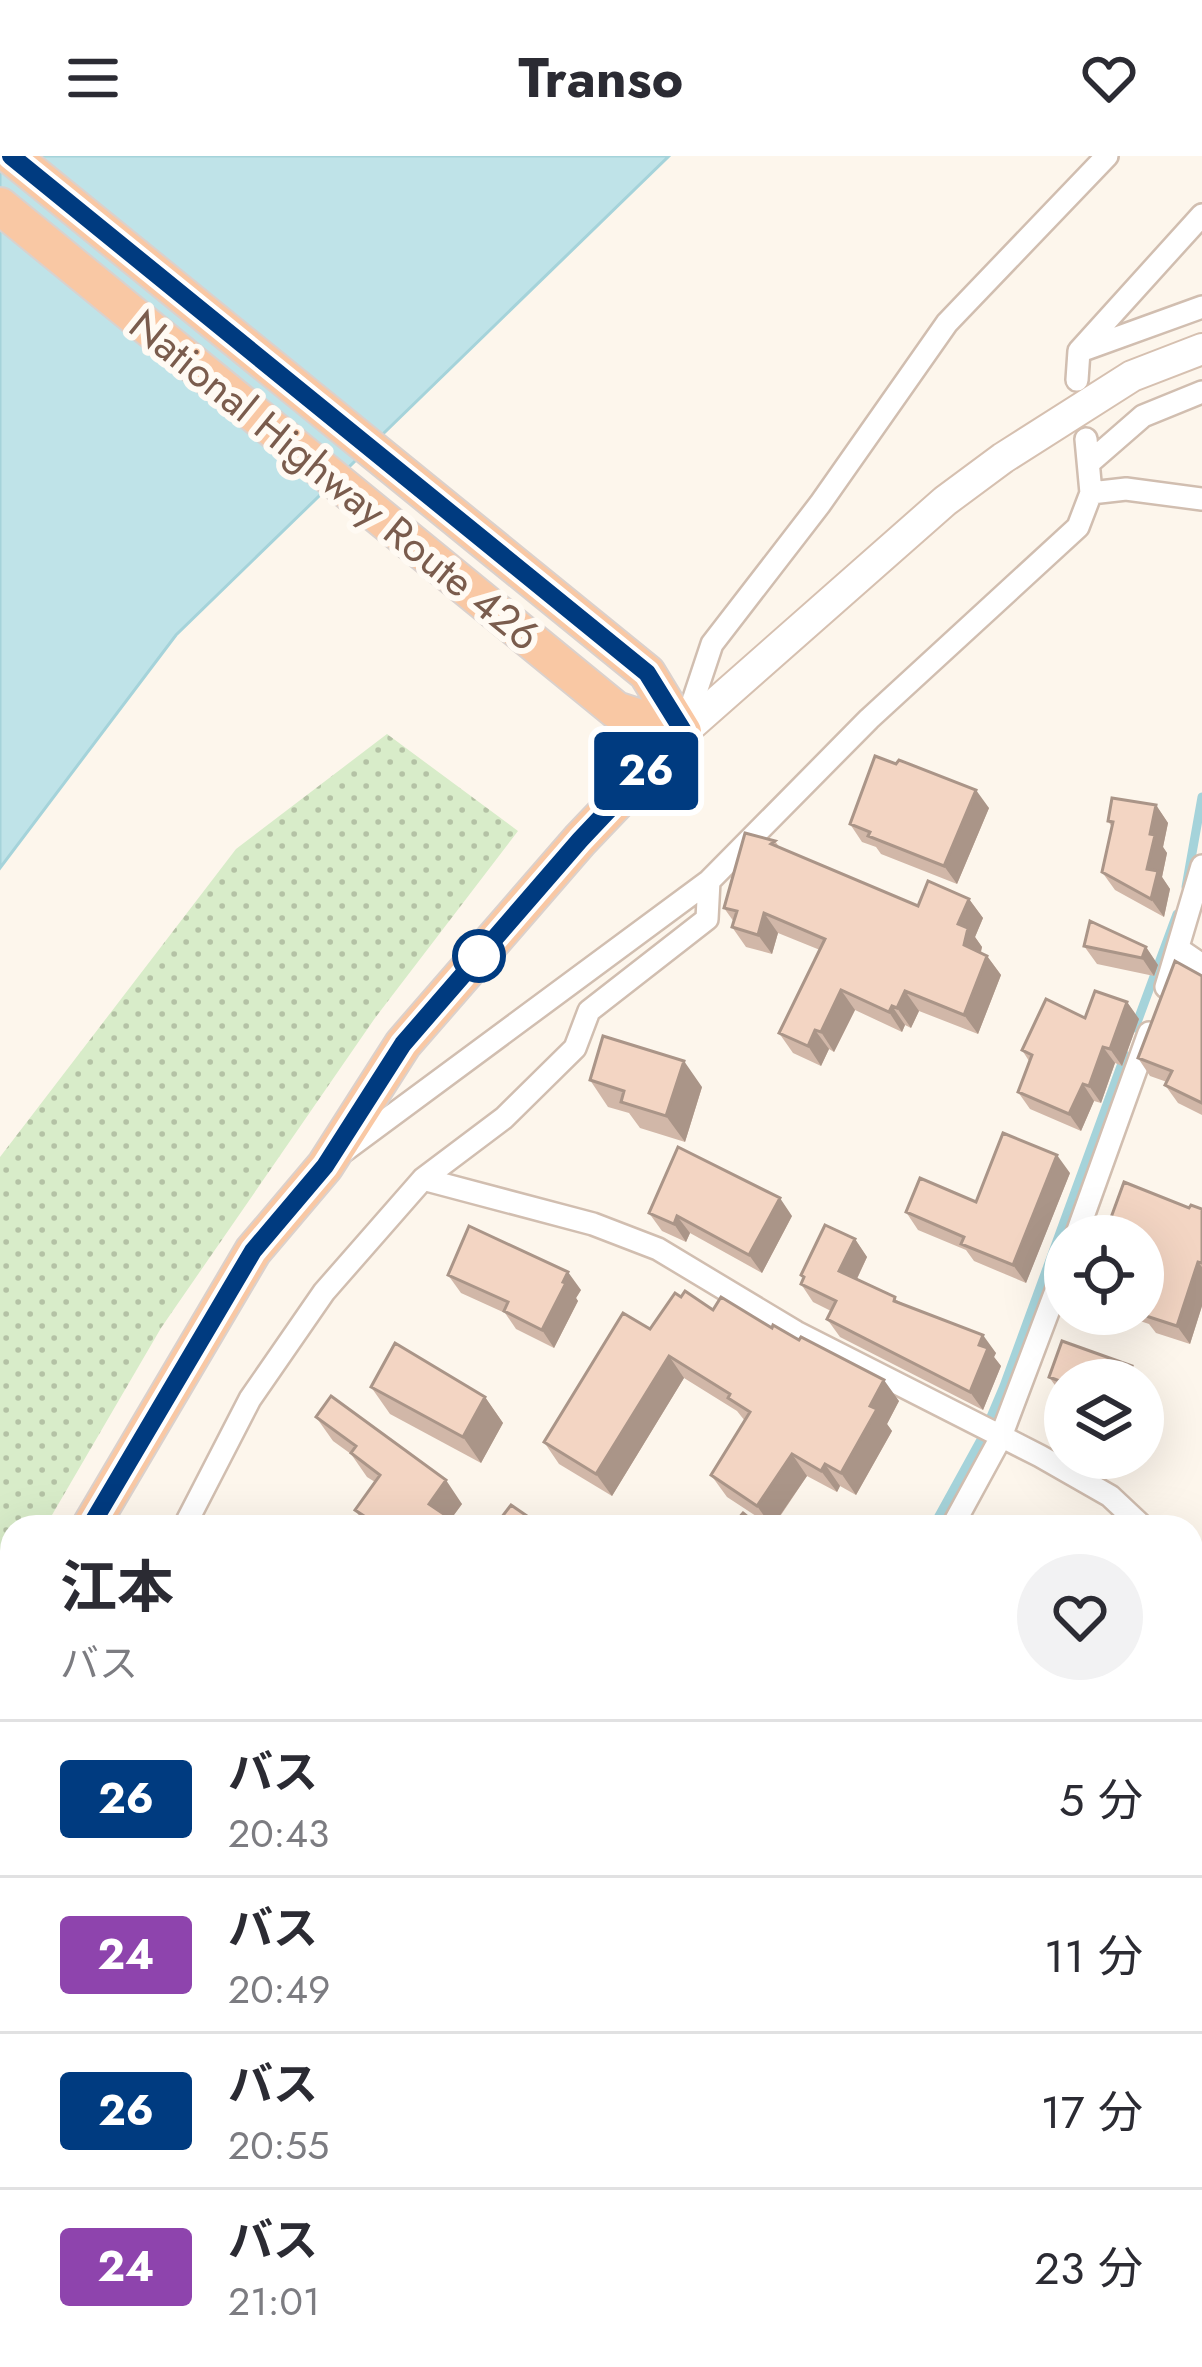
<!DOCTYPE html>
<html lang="ja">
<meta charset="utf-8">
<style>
:root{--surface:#fff;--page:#f2f2f3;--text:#2b2b33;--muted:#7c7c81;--line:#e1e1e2}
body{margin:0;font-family:Jost,"Noto Sans JP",sans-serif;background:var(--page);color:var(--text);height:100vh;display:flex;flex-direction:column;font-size:45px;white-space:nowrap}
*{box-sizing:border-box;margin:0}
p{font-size:39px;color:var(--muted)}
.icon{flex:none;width:66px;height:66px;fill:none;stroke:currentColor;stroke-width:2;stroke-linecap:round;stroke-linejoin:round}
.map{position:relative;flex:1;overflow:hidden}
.panel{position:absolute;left:0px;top:1359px;width:1203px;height:852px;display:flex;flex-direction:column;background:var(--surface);border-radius:36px 36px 0 0;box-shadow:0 12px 48px #0002}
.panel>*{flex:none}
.badge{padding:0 24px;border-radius:9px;font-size:42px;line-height:78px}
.tools{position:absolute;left:1044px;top:1059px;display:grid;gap:24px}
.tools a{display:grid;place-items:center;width:120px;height:120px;border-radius:50%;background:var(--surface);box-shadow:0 12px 48px #0002;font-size:60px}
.map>.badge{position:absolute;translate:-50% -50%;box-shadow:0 0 0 6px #fff}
.round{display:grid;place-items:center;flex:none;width:126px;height:126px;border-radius:63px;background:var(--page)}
.overview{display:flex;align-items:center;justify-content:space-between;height:204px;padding:0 60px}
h1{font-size:57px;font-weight:700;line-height:90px}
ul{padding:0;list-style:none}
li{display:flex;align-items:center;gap:36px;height:156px;padding:0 60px;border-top:3px solid var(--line)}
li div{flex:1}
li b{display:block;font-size:45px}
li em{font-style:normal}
li .badge{min-width:132px;font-weight:700;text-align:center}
header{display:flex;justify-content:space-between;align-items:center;height:156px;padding:0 60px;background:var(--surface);font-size:54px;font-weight:700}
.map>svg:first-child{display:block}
</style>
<header><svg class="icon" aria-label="menu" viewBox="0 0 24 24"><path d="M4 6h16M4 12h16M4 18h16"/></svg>Transo<svg class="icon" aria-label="heart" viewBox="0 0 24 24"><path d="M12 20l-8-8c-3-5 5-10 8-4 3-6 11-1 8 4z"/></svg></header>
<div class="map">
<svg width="1202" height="2211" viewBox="0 0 1202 2211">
<defs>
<pattern id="grass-dots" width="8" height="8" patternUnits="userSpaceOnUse" patternTransform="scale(3)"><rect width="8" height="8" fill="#d8ecc9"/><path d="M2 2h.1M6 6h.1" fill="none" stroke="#b4c2a5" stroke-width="1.8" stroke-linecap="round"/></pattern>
</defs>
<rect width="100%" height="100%" fill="#fdf6ec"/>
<path fill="url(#grass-dots)" d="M 387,578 L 518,675 L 375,862 L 161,1172 L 45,1371 L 12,1371 L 12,1428 L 0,1449 L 0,1001 L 236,693 Z"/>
<path fill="#bfe3e8" stroke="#a5d3da" stroke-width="3" d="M 0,0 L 669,0 L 176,479 L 0,712 Z"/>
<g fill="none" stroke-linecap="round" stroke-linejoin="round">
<path stroke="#a5d3da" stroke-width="9" d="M 1186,731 L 1202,641
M 1135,872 L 1177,758
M 933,1371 L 982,1282 L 1004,1230 L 1125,899
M 449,2211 L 456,2199"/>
<g stroke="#d1beb0" stroke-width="26">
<path id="minor" d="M 1086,193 L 1202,151
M 1077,224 L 1079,195 L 1202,59
M 1089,307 L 1143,260 L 1202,236
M 1091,337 L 1126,333 L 1202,343
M 683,575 L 712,488 L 820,348 L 947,167 L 1107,0
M 1180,794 L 1202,809
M 1166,831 L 1202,710
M 344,995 L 709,725 L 869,563 L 1078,371 L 1091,337 L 1086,283
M 423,1023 L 593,1068 L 658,1093 L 796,1176 L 1040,1300 L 1110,1340 L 1143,1371
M 1076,1080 L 1149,877
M 184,1371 L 250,1243 L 324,1136 L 423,1023 L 504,962 L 575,892 L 589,855 L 707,763 L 709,725
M 952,1371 L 1000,1283 L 1065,1111
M 1191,1416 L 1202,1427
M 1191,1657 L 1202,1647
M 0,1670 L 12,1634
M 12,1720 L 3,1756 L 12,1768
M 1191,1808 L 1202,1821
M 388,2199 L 394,2211
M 677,2199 L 687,2211
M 1115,2199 L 1125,2211
M 462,2211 L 470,2199"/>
</g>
<g stroke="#d6c0b0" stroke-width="34">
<path id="secondary" d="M 683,576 L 945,345 L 1003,302 L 1132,220 L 1202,193"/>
</g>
<g stroke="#dad1cd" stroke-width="40">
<path id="trunk" d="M 11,0 L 647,517 L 683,576
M 0,50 L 616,554 L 683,576
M 90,1371 L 253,1095 L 325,1010 L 403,888 L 580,684 L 683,576
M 0,1532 L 12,1510"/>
</g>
<use href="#minor" stroke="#fff" stroke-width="21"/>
<use href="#secondary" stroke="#fff" stroke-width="30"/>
<use href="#trunk" stroke="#f9c8a4" stroke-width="36"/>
</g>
<path fill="#d1b7a8" d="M 896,608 L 989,652 L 957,728 L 881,698 L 876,691 L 862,686 L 850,668 Z
M 1156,649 L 1168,667 L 1163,691 L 1167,697 L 1162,721 L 1170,733 L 1164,761 L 1115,734 L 1102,716 L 1112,671 L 1108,665 Z
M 775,685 L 780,692 L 918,750 L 969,743 L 983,762 L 975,781 L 982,791 L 981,797 L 987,800 L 1001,819 L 978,878 L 919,855 L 911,872 L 905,869 L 902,876 L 855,854 L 834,896 L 829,893 L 821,910 L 793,897 L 779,877 L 820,794 L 778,777 L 772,798 L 746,791 L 732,771 L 734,766 L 724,752 Z
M 1084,790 L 1146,791 L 1158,809 L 1154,820 L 1097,808 Z
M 1202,820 L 1202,959 L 1178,947 L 1165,929 L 1167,926 L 1150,920 L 1138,902 Z
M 1127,846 L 1139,863 L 1122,910 L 1115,907 L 1101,947 L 1094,945 L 1081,975 L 1030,953 L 1018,936 L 1029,905 L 1022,894 L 1085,862 Z
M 590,924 L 702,931 L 685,986 L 640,972 L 629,957 L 608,951 Z
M 1070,1017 L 1026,1127 L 974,1105 L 966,1094 L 918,1074 L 906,1056 L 976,1046 Z
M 1189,1052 L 1202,1053 L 1202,1150 L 1190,1188 L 1156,1177 L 1149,1168 L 1119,1158 L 1143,1158 L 1143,1080 L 1118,1080 L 1109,1067 Z
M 649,1057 L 792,1060 L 762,1117 L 690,1077 L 686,1086 L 662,1075 Z
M 855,1083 L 867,1101 L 857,1123 L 996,1197 L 994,1201 L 1001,1210 L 983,1254 L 840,1181 L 827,1163 L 831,1155 L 813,1146 L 801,1128 L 803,1123 L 801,1119 Z
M 448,1119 L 581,1134 L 576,1142 L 578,1145 L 554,1192 L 516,1173 L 505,1157 L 461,1137 Z
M 681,1141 L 713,1154 L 772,1172 L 899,1245 L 887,1268 L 892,1275 L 856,1339 L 840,1330 L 837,1336 L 807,1320 L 773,1371 L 727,1341 L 711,1319 L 745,1265 L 737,1255 L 684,1222 L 612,1340 L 559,1308 L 544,1286 Z
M 1071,1158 L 1097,1158 L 1094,1167 Z
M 1132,1210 L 1141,1224 L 1065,1224 L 1065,1240 L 1062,1239 L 1049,1221 Z
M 371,1231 L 485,1241 L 503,1267 L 481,1307 L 390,1258 Z
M 316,1261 L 462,1348 L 451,1363 L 463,1371 L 367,1371 L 355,1354 L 375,1326 L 367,1321 L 351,1298 L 333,1285 Z
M 1191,1503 L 1202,1516 L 1202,1609 L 1191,1617 Z
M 1191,1903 L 1202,1904 L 1202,2009 L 1191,2018 Z
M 45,2199 L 90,2199 L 101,2211 L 59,2211 Z"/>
<path fill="#aa9588" d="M 976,634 L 989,652 L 957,728 L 944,710 Z
M 1156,649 L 1168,667 L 1163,691 L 1167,697 L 1162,721 L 1170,733 L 1164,761 L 1151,743 L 1147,713 L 1150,678 Z
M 969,743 L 983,762 L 975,781 L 982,791 L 977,808 L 964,789 L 958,768 Z
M 764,757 L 778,777 L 772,798 L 758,779 Z
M 1146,791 L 1158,809 L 1154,820 L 1142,802 Z
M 987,800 L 1001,819 L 978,878 L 964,859 Z
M 841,834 L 855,854 L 834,896 L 821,876 Z
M 905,835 L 919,855 L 911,872 L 897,852 Z
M 1127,846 L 1139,863 L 1122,910 L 1110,893 Z
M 892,850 L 905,869 L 902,876 L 889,856 Z
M 815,874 L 829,893 L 821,910 L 808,890 Z
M 1103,891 L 1115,907 L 1101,947 L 1089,930 Z
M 684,905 L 702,931 L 685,986 L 666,960 Z
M 1083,928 L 1094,945 L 1081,975 L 1069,958 Z
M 1057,999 L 1070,1017 L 1026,1127 L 1013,1109 Z
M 780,1042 L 792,1060 L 762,1117 L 749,1099 Z
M 677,1060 L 690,1077 L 686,1086 L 674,1068 Z
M 855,1083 L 867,1101 L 852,1133 L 839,1115 Z
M 1198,1106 L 1202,1111 L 1202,1150 L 1190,1188 L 1177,1170 Z
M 568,1116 L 581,1134 L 576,1142 L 578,1145 L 554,1192 L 542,1174 Z
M 983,1179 L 996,1197 L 994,1201 L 1001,1210 L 983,1254 L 970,1236 L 979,1189 Z
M 669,1200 L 684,1222 L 612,1340 L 596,1318 Z
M 1132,1210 L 1141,1224 L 1127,1224 Z
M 884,1224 L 899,1245 L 887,1268 L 892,1275 L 856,1339 L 841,1317 L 870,1250 Z
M 485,1241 L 503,1267 L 481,1307 L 463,1281 Z
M 792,1298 L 807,1320 L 772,1371 L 757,1350 Z
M 825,1308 L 840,1330 L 837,1336 L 821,1315 Z
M 446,1324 L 462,1348 L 445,1371 L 429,1348 Z
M 11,1789 L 12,1790 L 12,1818 L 1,1803 Z
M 12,1834 L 12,1870 L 0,1885 L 0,1849 Z
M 8,2005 L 12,2011 L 12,2035 L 0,2049 L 0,2014 Z
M 516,2199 L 529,2200 L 520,2211 L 509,2211 L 508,2210 Z"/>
<path fill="#f3d5c3" stroke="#aa9588" stroke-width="3" d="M 875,600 L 896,608 L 899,604 L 976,634 L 944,710 L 868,680 L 870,676 L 850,668 Z
M 1112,642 L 1156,649 L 1150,678 L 1155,679 L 1147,713 L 1158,715 L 1151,743 L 1102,716 L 1113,666 L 1108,665 Z
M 745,677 L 775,685 L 771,688 L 918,750 L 928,725 L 969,743 L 958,768 L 968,772 L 964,789 L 987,800 L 964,859 L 905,835 L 897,852 L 892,850 L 889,856 L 841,834 L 821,876 L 815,874 L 808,890 L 779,877 L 825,783 L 764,757 L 758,779 L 732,771 L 737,755 L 724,752 Z
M 1090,765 L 1146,791 L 1142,802 L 1084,790 Z
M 1175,805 L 1202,820 L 1202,947 L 1165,929 L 1172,915 L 1138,902 Z
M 1095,835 L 1127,846 L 1110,893 L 1103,891 L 1089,930 L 1083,928 L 1069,958 L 1018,936 L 1032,899 L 1022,894 L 1046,843 L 1085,862 Z
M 603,880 L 684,905 L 666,960 L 621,946 L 624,935 L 590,924 Z
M 1003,977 L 1057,999 L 1013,1109 L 961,1088 L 964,1081 L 906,1056 L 920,1022 L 976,1046 Z
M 678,991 L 780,1042 L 749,1099 L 677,1060 L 674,1068 L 649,1057 Z
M 1124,1026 L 1189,1052 L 1191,1049 L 1202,1053 L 1202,1107 L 1198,1106 L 1177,1170 L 1143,1159 L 1145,1152 L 1143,1152 L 1143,1086 L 1145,1080 L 1109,1067 Z
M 825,1069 L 855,1083 L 839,1115 L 895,1141 L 894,1145 L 983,1179 L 979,1189 L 988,1192 L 970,1236 L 827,1163 L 836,1145 L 801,1128 L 804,1121 L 801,1119 Z
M 469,1070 L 568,1116 L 563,1126 L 566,1127 L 542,1174 L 504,1155 L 508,1146 L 448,1119 Z
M 1065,1114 L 1065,1143 L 1055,1139 Z
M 685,1135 L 713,1154 L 721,1141 L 772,1172 L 773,1169 L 799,1184 L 801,1181 L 884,1224 L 870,1250 L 877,1253 L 841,1317 L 825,1308 L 821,1315 L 792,1298 L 757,1350 L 711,1319 L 750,1256 L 728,1242 L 730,1238 L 669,1200 L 596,1318 L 544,1286 L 623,1157 L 650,1173 L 675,1137 L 681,1141 Z
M 1062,1185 L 1132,1210 L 1127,1224 L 1065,1224 L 1065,1227 L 1049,1221 Z
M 395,1187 L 485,1241 L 463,1281 L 371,1231 Z
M 331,1240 L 446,1324 L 429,1348 L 463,1371 L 369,1371 L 367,1369 L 370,1364 L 355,1354 L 380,1319 L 351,1297 L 356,1290 L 316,1261 Z
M 511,1349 L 543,1371 L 495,1370 Z
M 743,1357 L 760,1371 L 731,1371 Z
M 1191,1503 L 1202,1516 L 1202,1523 L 1198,1525 L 1202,1530 L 1202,1567 L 1191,1576 Z
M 1202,1687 L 1202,1740 L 1191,1727 L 1191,1697 Z
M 0,1780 L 11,1789 L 1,1803 L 12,1812 L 12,1834 L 0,1849 Z
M 1198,1898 L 1202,1904 L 1202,1923 L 1198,1926 L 1202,1930 L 1202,1969 L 1191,1978 L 1191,1903 Z
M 0,1968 L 12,1979 L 12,2008 L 8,2005 L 0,2014 Z
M 1191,2146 L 1202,2159 L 1202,2211 L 1175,2211 L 1165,2199 L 1191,2199 Z
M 0,2192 L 28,2211 L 0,2211 Z
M 53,2199 L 90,2199 L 101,2211 L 66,2211 Z
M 494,2199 L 516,2199 L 508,2210 Z
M 968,2199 L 1039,2199 L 1049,2211 L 978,2211 Z"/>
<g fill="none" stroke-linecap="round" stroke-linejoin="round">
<g stroke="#fff" stroke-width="27">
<path id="line" d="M 11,0 L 647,517 L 683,575 L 580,684 L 403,888 L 325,1010 L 253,1095 L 90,1371"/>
</g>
<use href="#line" stroke="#003b80" stroke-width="18"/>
</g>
<circle fill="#fff" stroke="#003b80" stroke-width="6" cx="479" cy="800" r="24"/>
<g text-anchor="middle" stroke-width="12" stroke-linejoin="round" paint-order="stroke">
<g font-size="42" fill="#7a5c4d" stroke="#fffaf3">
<text transform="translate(335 324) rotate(39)" y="15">National Highway Route 426</text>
</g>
</g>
</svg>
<div class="tools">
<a><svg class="icon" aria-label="locate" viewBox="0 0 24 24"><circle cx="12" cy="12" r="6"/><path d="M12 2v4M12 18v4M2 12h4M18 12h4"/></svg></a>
<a><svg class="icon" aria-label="layers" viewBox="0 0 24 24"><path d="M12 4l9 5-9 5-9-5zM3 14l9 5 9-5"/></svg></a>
</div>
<b class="badge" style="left:646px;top:615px;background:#003b80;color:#fff">26</b>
<section class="panel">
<div class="overview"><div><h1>江本</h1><p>バス</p></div><a class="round"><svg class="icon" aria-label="heart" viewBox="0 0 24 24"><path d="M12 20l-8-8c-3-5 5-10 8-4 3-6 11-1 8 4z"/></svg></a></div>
<ul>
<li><span class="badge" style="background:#003b80;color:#fff">26</span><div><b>バス</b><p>20:43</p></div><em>5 分</em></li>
<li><span class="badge" style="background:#8e44ad;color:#fff">24</span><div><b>バス</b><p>20:49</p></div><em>11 分</em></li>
<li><span class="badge" style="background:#003b80;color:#fff">26</span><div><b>バス</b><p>20:55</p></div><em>17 分</em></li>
<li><span class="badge" style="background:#8e44ad;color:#fff">24</span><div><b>バス</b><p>21:01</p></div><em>23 分</em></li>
</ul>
</section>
</div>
